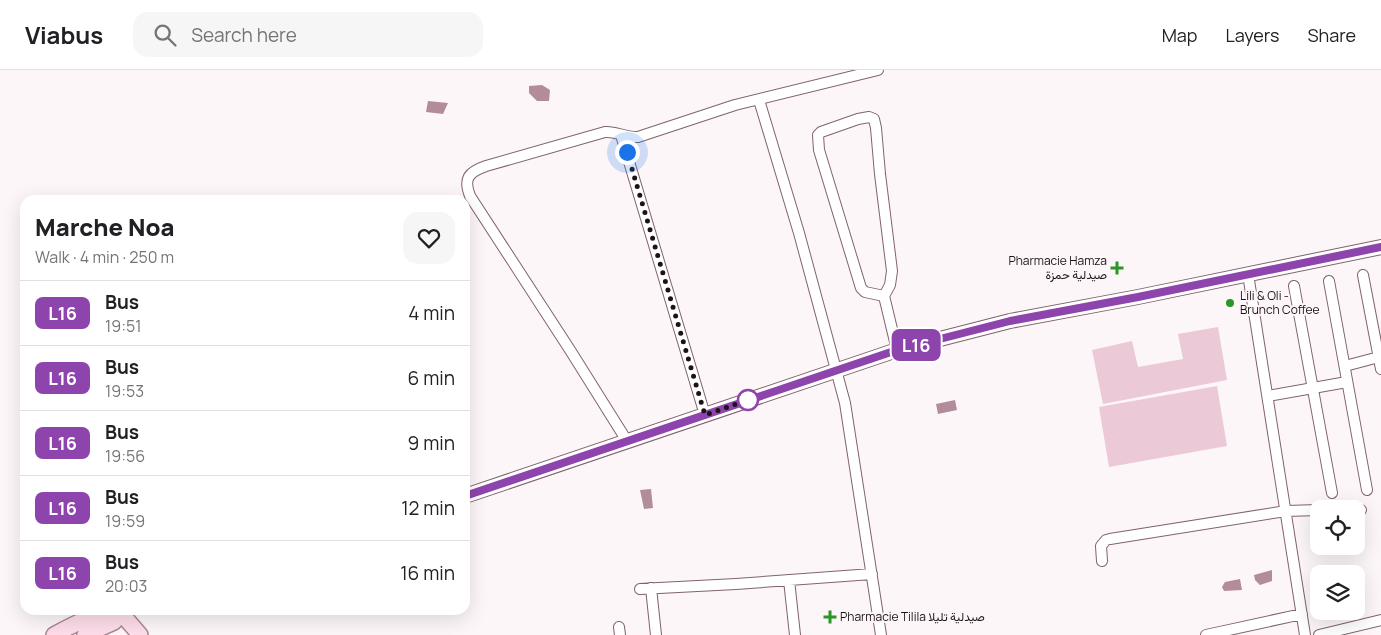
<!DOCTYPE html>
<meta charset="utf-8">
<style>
:root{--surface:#fff;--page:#f6f6f6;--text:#202124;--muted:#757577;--line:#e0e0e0}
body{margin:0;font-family:Manrope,Vazirmatn,sans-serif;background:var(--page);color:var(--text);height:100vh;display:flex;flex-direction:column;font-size:19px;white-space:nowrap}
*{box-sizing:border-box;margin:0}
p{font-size:16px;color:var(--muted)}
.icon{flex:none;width:28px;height:28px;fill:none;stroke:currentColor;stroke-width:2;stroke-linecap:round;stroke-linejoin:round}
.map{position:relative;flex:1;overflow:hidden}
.drawer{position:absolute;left:20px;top:125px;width:450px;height:420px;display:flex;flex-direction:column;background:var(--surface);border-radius:15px;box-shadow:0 5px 20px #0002}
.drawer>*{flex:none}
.badge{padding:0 10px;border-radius:8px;font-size:18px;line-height:32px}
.controls{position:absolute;left:1310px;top:430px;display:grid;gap:10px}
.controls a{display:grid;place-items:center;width:55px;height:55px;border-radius:10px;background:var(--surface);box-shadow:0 5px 20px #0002;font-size:25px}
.you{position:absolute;width:25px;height:25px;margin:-12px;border:4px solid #fff;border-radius:50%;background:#1a73e8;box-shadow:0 0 0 8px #1a73e833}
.map>.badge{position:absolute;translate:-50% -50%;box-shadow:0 0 0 2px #fff}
.round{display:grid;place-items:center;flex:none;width:52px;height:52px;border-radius:15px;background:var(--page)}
.headline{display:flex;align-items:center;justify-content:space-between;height:85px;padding:0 15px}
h1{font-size:24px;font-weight:800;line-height:38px}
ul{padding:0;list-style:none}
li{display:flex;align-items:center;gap:15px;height:65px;padding:0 15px;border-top:1px solid var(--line)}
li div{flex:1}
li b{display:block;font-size:19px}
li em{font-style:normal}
li .badge{min-width:55px;font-weight:700;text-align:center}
header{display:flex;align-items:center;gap:30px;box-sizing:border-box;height:70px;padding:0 25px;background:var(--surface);border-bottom:1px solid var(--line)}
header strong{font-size:24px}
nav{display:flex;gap:28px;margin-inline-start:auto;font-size:18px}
.search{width:350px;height:45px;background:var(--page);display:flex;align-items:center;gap:12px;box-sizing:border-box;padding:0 18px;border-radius:15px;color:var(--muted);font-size:19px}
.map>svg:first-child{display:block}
</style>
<header>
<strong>Viabus</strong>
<div class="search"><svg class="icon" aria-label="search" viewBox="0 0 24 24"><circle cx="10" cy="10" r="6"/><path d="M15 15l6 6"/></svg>Search here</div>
<nav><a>Map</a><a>Layers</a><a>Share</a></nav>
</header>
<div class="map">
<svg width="1381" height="565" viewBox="0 0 1381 565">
<rect width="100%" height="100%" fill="#fdf6f9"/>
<path fill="#ebc9d6" d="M 1218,257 L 1227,310 L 1103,334 L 1092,280 L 1132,271 L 1138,297 L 1183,289 L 1178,264 Z
M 1217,316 L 1227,376 L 1109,397 L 1099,337 Z"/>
<path fill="#b28c9b" d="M 542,15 L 550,20 L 549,31 L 537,31 L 529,23 L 529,16 Z
M 428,31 L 448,33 L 443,44 L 426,42 Z
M 955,330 L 957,340 L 938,344 L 936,334 Z
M 651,419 L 653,438 L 644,439 L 640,420 Z
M 1272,500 L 1272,511 L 1260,515 L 1255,510 L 1254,505 Z
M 1240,509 L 1242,520 L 1224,521 L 1222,517 L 1225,512 Z"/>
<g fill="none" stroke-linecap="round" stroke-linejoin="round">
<g stroke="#80626e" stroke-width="12">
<path id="street" d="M 759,30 L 799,163 L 845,333 L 881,565
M 621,65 L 705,345
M 1248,204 L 1305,565
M 1363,205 L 1381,299
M 1329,211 L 1367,420
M 1294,216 L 1332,423
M 884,226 L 865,222 L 861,218 L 819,80 L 818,65 L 821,62 L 858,49 L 869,47 L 874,49 L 876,58 L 880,104 L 892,201 L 890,215 L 884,226 L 897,280
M 1345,296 L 1379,287
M 1268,326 L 1347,312
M 627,371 L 570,280 L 470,126 C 463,108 469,102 486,96 L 605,62 C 616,61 626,68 638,67 L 735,35 L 878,0
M 1356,440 L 1361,440
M 1102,491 L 1101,476 L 1106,470 L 1110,469 L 1286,441 L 1319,440
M 789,510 L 795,565
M 651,518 L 656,565
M 640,519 L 736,514 L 872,504
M 619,557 L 620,565
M 1206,565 L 1302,544
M 1319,565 L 1381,550"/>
</g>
<g stroke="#80626e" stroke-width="16">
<path id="secondary" d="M 465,426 L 897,280 L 1010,251 L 1138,227 L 1381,177"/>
</g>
<g stroke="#ad8796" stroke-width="18">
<path id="primary" d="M 54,565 C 74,554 98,541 121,543 L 140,565
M 85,565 L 114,552 L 121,543"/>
</g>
<use href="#street" stroke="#fff" stroke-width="10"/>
<use href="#secondary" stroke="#fff" stroke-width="14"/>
<use href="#primary" stroke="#fcdde9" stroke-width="15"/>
</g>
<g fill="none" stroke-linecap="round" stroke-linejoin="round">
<g stroke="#fff" stroke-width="11">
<path id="line" d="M 465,426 L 897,280 L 1010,251 L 1138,227 L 1381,177"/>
</g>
<use href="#line" stroke="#8e44ad" stroke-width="8"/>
<path stroke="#1d1217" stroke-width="5" stroke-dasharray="0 9" d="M 627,82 L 705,345 L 748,330"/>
</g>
<g fill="#299723" stroke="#fdf6f9" stroke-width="2">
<path d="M1114.5 190.5h5v5h5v5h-5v5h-5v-5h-5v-5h5z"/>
<circle cx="1230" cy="233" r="5"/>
<path d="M827.5 539.5h5v5h5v5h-5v5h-5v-5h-5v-5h5z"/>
</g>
<circle fill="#fff" stroke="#8e44ad" stroke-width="2.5" cx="748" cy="330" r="10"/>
<g text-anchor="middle" stroke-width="4" stroke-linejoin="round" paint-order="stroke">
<g font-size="12" fill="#1d1217" stroke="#fdf6f9" text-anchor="start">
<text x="1107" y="195" text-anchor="end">Pharmacie Hamza<tspan x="1107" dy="14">صيدلية حمزة</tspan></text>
<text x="1240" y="230">Lili &amp; Oli -<tspan x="1240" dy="14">Brunch Coffee</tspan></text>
<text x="840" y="551">Pharmacie Tilila صيدلية تليلا</text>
</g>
</g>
</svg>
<div class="controls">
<a><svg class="icon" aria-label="locate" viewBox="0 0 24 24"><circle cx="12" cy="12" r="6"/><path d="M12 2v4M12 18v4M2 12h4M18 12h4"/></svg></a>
<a><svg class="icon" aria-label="layers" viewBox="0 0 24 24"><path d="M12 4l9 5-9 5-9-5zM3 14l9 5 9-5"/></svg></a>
</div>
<div class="you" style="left:627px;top:82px"></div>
<b class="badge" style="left:916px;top:275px;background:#8e44ad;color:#fff">L16</b>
<section class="drawer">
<div class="headline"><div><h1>Marche Noa</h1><p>Walk · 4 min · 250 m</p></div><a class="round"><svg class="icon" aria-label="heart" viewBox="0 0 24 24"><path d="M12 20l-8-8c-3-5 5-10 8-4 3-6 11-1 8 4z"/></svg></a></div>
<ul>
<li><span class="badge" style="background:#8e44ad;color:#fff">L16</span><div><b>Bus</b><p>19:51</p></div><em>4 min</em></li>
<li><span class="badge" style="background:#8e44ad;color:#fff">L16</span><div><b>Bus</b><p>19:53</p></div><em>6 min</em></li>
<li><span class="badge" style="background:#8e44ad;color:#fff">L16</span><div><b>Bus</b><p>19:56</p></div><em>9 min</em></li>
<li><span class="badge" style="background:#8e44ad;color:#fff">L16</span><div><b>Bus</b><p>19:59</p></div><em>12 min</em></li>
<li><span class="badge" style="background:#8e44ad;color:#fff">L16</span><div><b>Bus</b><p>20:03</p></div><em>16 min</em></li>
</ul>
</section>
</div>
